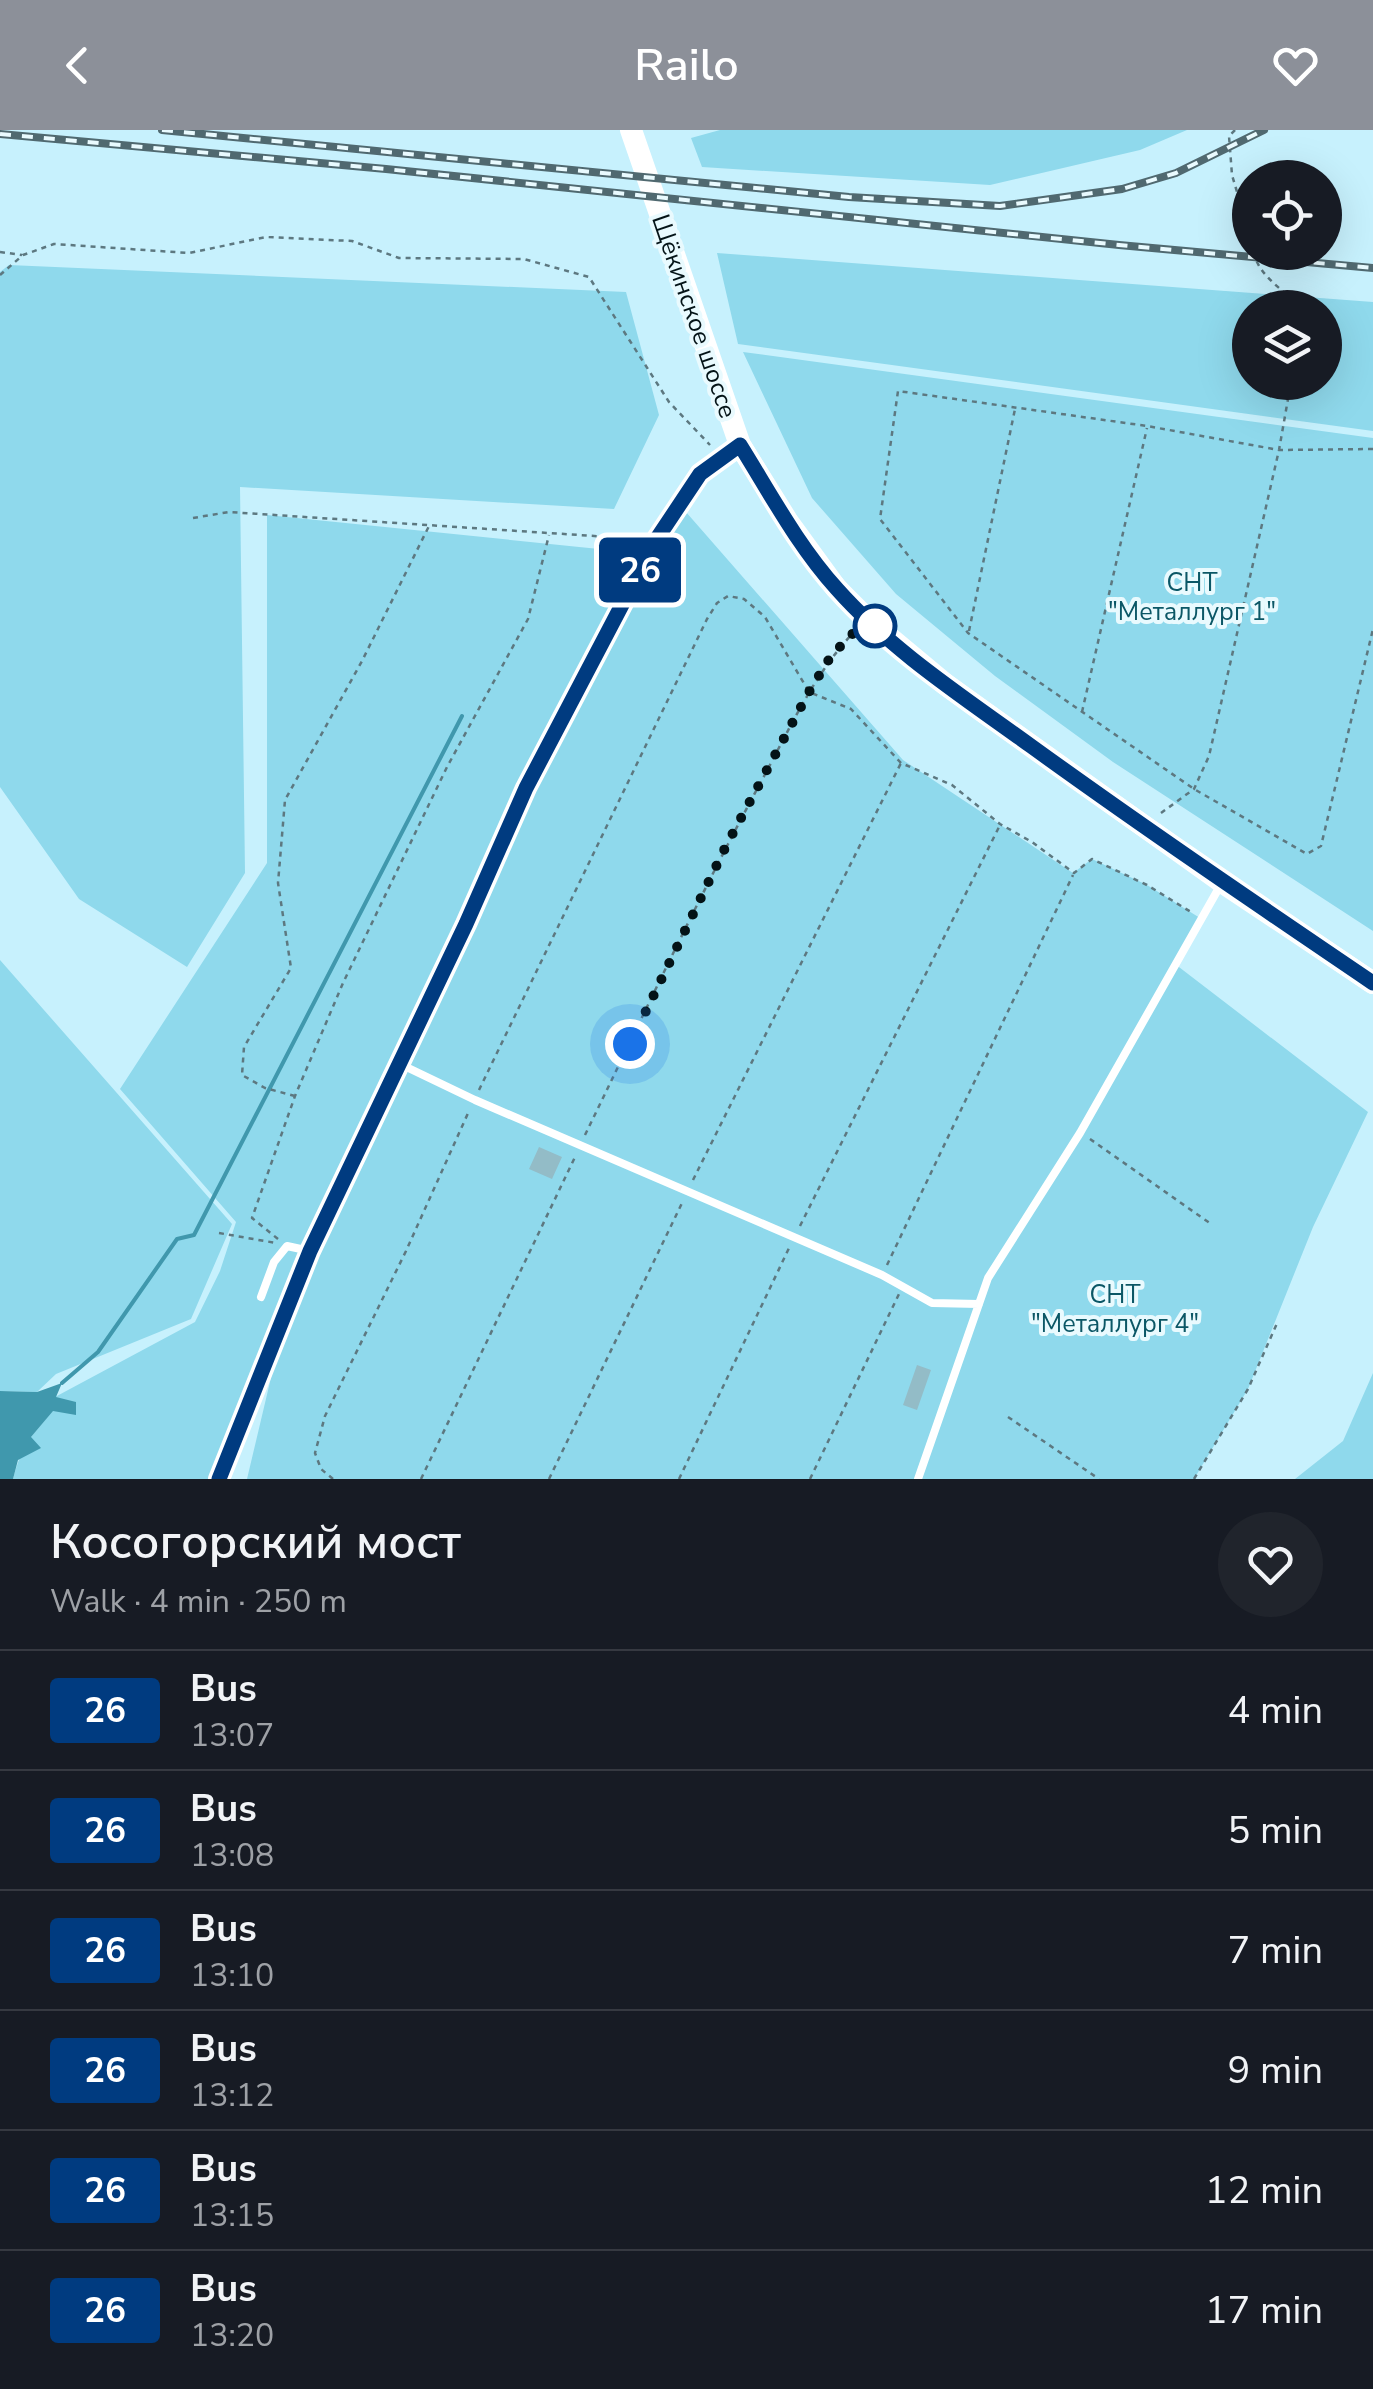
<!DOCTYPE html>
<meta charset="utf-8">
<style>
:root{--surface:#171b24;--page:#20242c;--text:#f1f3f6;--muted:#9ea1a6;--line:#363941;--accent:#8c9099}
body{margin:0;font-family:"Nunito Sans",sans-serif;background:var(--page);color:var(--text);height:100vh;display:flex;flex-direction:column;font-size:38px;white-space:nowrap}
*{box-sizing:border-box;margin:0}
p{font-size:32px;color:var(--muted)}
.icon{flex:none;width:55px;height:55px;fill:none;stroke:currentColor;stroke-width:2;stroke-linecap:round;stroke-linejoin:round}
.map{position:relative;height:1349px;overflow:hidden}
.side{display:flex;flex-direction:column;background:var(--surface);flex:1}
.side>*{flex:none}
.badge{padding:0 20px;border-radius:8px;font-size:35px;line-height:65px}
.controls{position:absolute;left:1232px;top:30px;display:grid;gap:20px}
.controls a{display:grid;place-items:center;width:110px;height:110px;border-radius:50%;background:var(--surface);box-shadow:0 10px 40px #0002;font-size:50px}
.you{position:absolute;width:50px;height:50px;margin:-25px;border:8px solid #fff;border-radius:50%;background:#1a73e8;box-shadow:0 0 0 15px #1a73e833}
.map>.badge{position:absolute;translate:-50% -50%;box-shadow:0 0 0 5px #fff}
.round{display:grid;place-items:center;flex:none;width:105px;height:105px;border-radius:52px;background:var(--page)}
.overview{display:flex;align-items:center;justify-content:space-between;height:170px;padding:0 50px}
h1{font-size:48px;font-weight:600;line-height:75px}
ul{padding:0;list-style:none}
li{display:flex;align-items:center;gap:30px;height:120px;padding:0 50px;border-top:2px solid var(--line)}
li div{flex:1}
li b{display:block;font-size:38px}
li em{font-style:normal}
li .badge{min-width:110px;font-weight:700;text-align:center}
header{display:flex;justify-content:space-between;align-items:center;height:130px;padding:0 50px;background:var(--accent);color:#fff;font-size:45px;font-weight:600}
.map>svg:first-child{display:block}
</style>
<header><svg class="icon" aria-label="back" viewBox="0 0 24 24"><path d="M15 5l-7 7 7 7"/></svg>Railo<svg class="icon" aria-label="heart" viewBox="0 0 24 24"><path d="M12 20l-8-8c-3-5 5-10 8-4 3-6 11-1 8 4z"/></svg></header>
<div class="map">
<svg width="1373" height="1349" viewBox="0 0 1373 1349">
<rect width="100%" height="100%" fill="#c7f1fd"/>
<path fill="#8fd9ec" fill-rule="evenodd" d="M 720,0 L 1187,0 L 1140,20 L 990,55 L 702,37 L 691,8 Z
M 717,123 L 1373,172 L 1373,301 L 738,214 ZM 1250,178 L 1325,178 L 1325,252 L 1250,252 Z
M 9,135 L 626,162 L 659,285 L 614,379 L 240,357 L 245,743 L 187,837 L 79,769 L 0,657 L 0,142 Z
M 743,222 L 1373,308 L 1373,801 L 1113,632 L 995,546 L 896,464 L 812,368 Z
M 679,374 L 903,630 L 1073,743 L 1092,729 L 1147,755 L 1200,788 L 1175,834 L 1368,982 L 1313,1097 L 1248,1259 L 1194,1349 L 247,1349 L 287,1180 L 219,1349 L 13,1349 C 17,1334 21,1322 29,1310 C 40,1294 53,1286 55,1267 L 195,1192 L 220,1141 L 236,1092 L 120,959 L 267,733 L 267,385 L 648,424 Z
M 0,830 L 232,1094 L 191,1189 L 56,1244 L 37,1262 L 0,1261 Z
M 1373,1243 L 1373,1349 L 1295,1349 L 1343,1311 Z"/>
<path fill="#4098ad" d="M 62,1253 L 56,1267 L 76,1272 L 76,1285 L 53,1281 L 31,1307 L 41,1318 L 18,1330 L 13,1349 L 0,1349 L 0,1261 L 37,1262 Z"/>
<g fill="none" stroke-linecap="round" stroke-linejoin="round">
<path stroke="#4098ad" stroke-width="4" d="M 62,1253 L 98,1222 L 177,1109 L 194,1105 L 462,586"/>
</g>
<path fill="#93bcc7" d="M 539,1017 L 562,1027 L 552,1049 L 529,1039 Z
M 917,1235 L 931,1240 L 917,1280 L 903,1275 Z"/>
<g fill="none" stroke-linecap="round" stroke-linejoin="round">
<path stroke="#5d7880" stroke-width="2.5" stroke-dasharray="5 5" stroke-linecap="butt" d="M 1235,0 L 1229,6 L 1232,45 L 1250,106
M 0,122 L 22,125
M 1253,122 C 1261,149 1283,158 1300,178
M 0,145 L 23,125 L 54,114 L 189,123 L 266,107 L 352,111 L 399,128 L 524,129 L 589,147 L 669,272 L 710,315
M 1373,319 L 1279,320 L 1147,296 L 898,261 L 880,389 L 968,503 L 1194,659 L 1307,724 L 1321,716 L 1373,499
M 193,388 L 229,382 L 640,409
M 969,501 L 1015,279
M 1082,582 L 1147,298
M 1161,683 L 1194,659 L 1209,626 L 1279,320 L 1291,252
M 479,960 L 707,489 L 717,473 L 728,466 L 744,469 L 765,487 L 809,562 L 851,579 L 901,633 L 952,655 L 1000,694 L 1032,712 L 1074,743 L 1092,729 L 1147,755 L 1191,782
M 295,966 L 265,958 L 242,945 L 244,917 L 291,838 L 278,753 L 285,670 L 362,531 L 430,394
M 585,1005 C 643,886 699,766 762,650 C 790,598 814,544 854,502
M 1090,1009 L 1211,1094
M 693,1050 L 901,633
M 800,1096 L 1000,695
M 219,1103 L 276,1113
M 278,1109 L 252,1088 L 295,966 L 343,853 L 447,637 L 528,489 L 549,405
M 887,1135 L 1073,745
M 1008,1287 L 1099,1349
M 333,1349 L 321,1339 L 315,1323 L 325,1286 L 406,1121 L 469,981
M 421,1349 L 576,1025
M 549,1349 L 683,1071
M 679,1349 L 790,1116
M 810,1349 L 899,1164
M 1194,1349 L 1248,1259 L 1278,1191"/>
<path stroke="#fff" stroke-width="8" d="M 400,934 L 475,970 L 882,1145 L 932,1173 L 979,1174
M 261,1167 L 274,1132 L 287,1116 L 310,1121
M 918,1349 L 988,1148 L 1080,1003 L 1220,756"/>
<path stroke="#fff" stroke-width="18" d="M 219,1349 L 310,1121 L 467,795 L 527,658 L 656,410 L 700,345 L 740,315"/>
<path stroke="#fff" stroke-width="22" d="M 631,0 L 740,315 L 788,392 L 836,458 L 867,489 L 945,554 L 1222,752 L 1373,853"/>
<g stroke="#506970" stroke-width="8">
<path id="rail" d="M 162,0 L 849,67 L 1000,76 L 1122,59 L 1176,43 L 1264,0
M 0,4 L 386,39 L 1119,115 L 1373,138"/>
</g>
<use href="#rail" stroke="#e9fafe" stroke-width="4" stroke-dasharray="11" stroke-linecap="butt"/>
</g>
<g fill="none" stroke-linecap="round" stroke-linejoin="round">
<g stroke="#fff" stroke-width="22">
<path id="line" d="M 219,1349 L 310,1121 L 466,794 L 526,658 L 656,410 L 700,344 L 740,315 C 770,363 798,416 837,459 C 892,521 965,568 1031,616 C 1143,697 1258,775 1373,853"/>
</g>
<use href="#line" stroke="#003b80" stroke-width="15"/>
<path stroke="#041317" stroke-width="10" stroke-dasharray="0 18" d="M 630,914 L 727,714 L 809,562 L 831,526 L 867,489 L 875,496"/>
</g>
<circle fill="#fff" stroke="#003b80" stroke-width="5" cx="875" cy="496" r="20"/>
<g text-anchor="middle" stroke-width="8" stroke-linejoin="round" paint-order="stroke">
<g font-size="25" fill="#041317" stroke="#e9fafe">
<text transform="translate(695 186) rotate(71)" y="9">Щёкинское шоссе</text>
</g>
<g font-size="25" fill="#0b5766" stroke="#e9fafe">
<text x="1192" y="461">СНТ<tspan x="1192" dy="29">"Металлург 1"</tspan></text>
<text x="1115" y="1173">СНТ<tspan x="1115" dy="29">"Металлург 4"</tspan></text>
</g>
</g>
</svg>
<div class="controls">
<a><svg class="icon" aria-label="locate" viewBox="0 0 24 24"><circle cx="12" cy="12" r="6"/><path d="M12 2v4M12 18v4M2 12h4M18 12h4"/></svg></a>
<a><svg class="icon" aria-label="layers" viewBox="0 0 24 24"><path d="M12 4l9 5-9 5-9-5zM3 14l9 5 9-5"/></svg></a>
</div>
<div class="you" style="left:630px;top:914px"></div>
<b class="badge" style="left:640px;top:440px;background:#003b80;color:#fff">26</b>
</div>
<section class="side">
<div class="overview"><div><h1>Косогорский мост</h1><p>Walk · 4 min · 250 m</p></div><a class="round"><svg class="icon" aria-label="heart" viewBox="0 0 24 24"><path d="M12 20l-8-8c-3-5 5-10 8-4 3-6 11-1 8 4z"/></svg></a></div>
<ul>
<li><span class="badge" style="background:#003b80;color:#fff">26</span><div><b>Bus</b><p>13:07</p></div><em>4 min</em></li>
<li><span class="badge" style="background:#003b80;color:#fff">26</span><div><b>Bus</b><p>13:08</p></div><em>5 min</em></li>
<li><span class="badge" style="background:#003b80;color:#fff">26</span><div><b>Bus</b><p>13:10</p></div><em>7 min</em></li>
<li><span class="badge" style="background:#003b80;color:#fff">26</span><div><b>Bus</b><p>13:12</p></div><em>9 min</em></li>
<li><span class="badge" style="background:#003b80;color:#fff">26</span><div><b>Bus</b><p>13:15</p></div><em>12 min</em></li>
<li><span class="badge" style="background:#003b80;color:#fff">26</span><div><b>Bus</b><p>13:20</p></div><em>17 min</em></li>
</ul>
</section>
